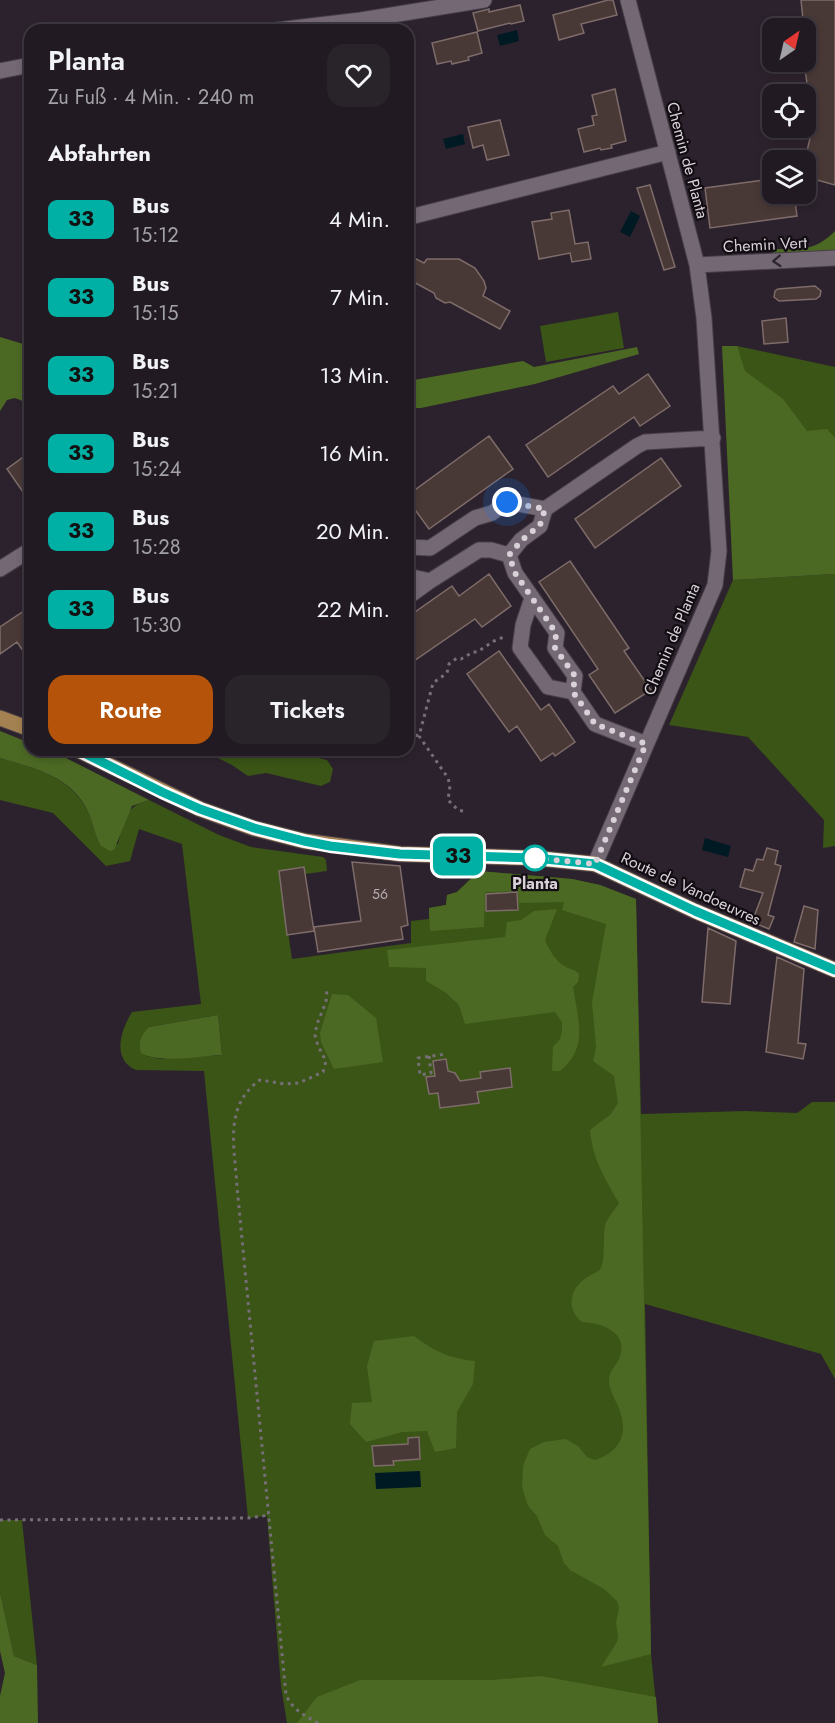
<!DOCTYPE html>
<html lang="de">
<meta charset="utf-8">
<style>
:root{--surface:#211a22;--page:#29232a;--text:#f1f3f6;--muted:#a2a1a5;--line:#3e3840;--accent:#b45309}
body{margin:0;font-family:Jost,sans-serif;background:var(--page);color:var(--text);height:100vh;display:flex;flex-direction:column;font-size:22px;white-space:nowrap}
*{box-sizing:border-box;margin:0}
p{font-size:20px;color:var(--muted)}
.icon{flex:none;width:33px;height:33px;fill:none;stroke:currentColor;stroke-width:2;stroke-linecap:round;stroke-linejoin:round}
.map{position:relative;flex:1;overflow:hidden}
.details{position:absolute;left:24px;top:24px;width:390px;height:732px;display:flex;flex-direction:column;background:var(--surface);border-radius:18px;box-shadow:0 3px 9px #0003,0 0 0 2px var(--line)}
.details>*{flex:none}
.badge{padding:0 12px;border-radius:9px;font-size:21px;line-height:39px}
.needle{width:39px;rotate:34deg}
.buttons{position:absolute;left:762px;top:18px;display:grid;gap:12px}
.buttons a{display:grid;place-items:center;width:54px;height:54px;border-radius:12px;background:var(--surface);box-shadow:0 3px 9px #0003,0 0 0 2px var(--line);font-size:30px}
.you{position:absolute;width:30px;height:30px;margin:-15px;border:4px solid #fff;border-radius:50%;background:#1a73e8;box-shadow:0 0 0 9px #1a73e833}
.map>.badge{position:absolute;translate:-50% -50%;box-shadow:0 0 0 3px #fff}
h2{padding:0 24px;font-size:22px;line-height:54px}
.round{display:grid;place-items:center;flex:none;width:63px;height:63px;border-radius:18px;background:var(--page)}
.headline{display:flex;align-items:center;justify-content:space-between;height:102px;padding:0 24px}
h1{font-size:28px;font-weight:600;line-height:45px}
.primary-button{display:flex;gap:12px;margin-top:auto;padding:12px 24px}
.primary-button a{flex:1;height:69px;border-radius:18px;background:var(--accent);color:#fff;font-size:24px;font-weight:600;line-height:69px;text-align:center}
.primary-button a+a{background:var(--page);color:var(--text)}
ul{padding:0;list-style:none}
li{display:flex;align-items:center;gap:18px;height:78px;padding:0 24px}
li div{flex:1}
li b{display:block;font-size:22px}
li em{font-style:normal}
li .badge{min-width:66px;font-weight:700;text-align:center}
.map>svg:first-child{display:block}
</style>
<div class="map">
<svg width="835" height="1723" viewBox="0 0 835 1723">
<rect width="100%" height="100%" fill="#2c222d"/>
<path fill="#3a5516" fill-rule="evenodd" d="M 618,312 L 624,348 L 546,362 L 540,326 Z
M 722,346 L 737,346 L 835,367 L 835,519 Z
M 835,574 L 835,846 L 823,848 L 824,820 L 748,737 L 669,725 L 733,580 Z
M 202,750 L 283,750 L 327,760 L 333,769 L 330,782 L 321,786 L 266,773 L 248,776 L 232,765 Z
M 0,758 C 34,768 73,777 89,814 C 93,824 95,835 100,845 L 118,844 C 124,820 124,807 149,800 L 219,835 L 251,847 L 323,857 L 326,860 L 327,871 L 305,874 L 304,867 L 279,871 L 292,959 L 411,943 L 411,921 L 429,919 L 429,908 L 446,905 L 447,895 L 457,892 L 479,871 L 572,879 L 600,885 L 636,899 L 641,1114 L 745,1111 L 797,1113 L 812,1102 L 835,1102 L 835,1379 L 821,1354 L 645,1304 L 651,1654 L 658,1723 L 287,1723 L 281,1686 L 267,1516 L 248,1518 L 204,1071 L 136,1070 C 111,1059 121,1030 132,1012 L 201,1004 L 182,844 L 139,829 L 130,861 L 106,866 L 53,813 L 0,800 ZM 218,1015 L 222,1055 L 161,1059 L 147,1056 L 149,1027 Z
M 0,1520 L 22,1520 L 37,1665 L 14,1656 L 0,1592 Z"/>
<path fill="#4c6924" d="M 835,231 L 835,250 L 773,254 L 773,249 C 800,249 814,252 835,231 Z
M 0,337 L 30,346 L 30,404 L 15,398 L 7,400 L 0,411 Z
M 722,346 L 737,346 L 745,371 L 783,399 L 807,431 L 827,429 L 835,438 L 835,574 L 733,580 Z
M 637,347 L 639,354 L 535,384 L 421,408 L 408,408 L 408,381 L 523,361 L 534,367 Z
M 0,731 L 30,743 L 30,750 L 48,750 L 60,755 L 149,800 L 132,806 L 114,850 L 110,851 L 100,845 C 95,835 93,824 89,814 C 74,777 34,768 0,758 Z
M 479,871 L 572,879 L 600,885 L 636,899 L 651,1654 L 601,1667 L 617,1642 L 618,1636 L 616,1623 L 619,1608 L 617,1601 L 604,1589 L 570,1570 L 564,1563 L 558,1546 L 545,1535 L 537,1516 L 528,1506 L 522,1487 L 523,1466 L 530,1449 L 544,1442 L 566,1439 L 578,1446 L 587,1457 L 595,1460 C 622,1451 629,1432 618,1406 C 614,1397 609,1389 609,1379 C 609,1371 616,1366 619,1359 C 630,1333 603,1323 582,1322 C 564,1308 571,1286 589,1276 C 593,1273 598,1273 601,1268 C 605,1261 603,1236 605,1226 C 606,1219 615,1210 619,1203 C 604,1177 593,1160 590,1130 L 611,1114 L 618,1103 L 614,1076 L 593,1061 L 596,1047 L 592,1002 L 606,924 L 562,910 L 564,902 L 519,903 L 518,891 L 485,892 L 484,927 L 430,931 L 429,908 L 446,905 L 447,895 L 457,892 Z
M 557,909 L 545,940 C 549,949 556,963 566,967 C 572,970 575,969 579,974 L 578,982 L 573,987 C 578,1019 589,1048 560,1071 L 552,1071 L 553,1047 L 560,1039 L 562,1030 L 562,1022 L 555,1012 L 465,1024 L 459,1005 L 445,992 L 426,981 L 426,968 L 389,967 L 387,950 L 505,937 L 507,922 L 521,920 L 534,911 Z
M 332,994 L 348,995 L 376,1018 L 383,1062 L 334,1069 L 321,1042 L 320,1033 Z
M 218,1015 L 222,1055 C 200,1056 160,1064 141,1053 C 138,1041 141,1036 149,1027 Z
M 414,1336 C 436,1352 448,1358 475,1361 L 473,1384 L 457,1412 L 456,1448 L 435,1452 L 427,1431 L 402,1432 L 366,1442 L 350,1424 L 352,1403 L 372,1402 L 367,1366 L 374,1341 Z
M 0,1592 L 14,1656 L 37,1665 L 38,1723 L 0,1723 L 0,1696 L 5,1673 L 0,1651 Z
M 541,1676 L 656,1697 L 658,1723 L 297,1723 L 317,1697 L 360,1680 L 491,1680 Z"/>
<path fill="#001a24" d="M 517,30 L 519,41 L 500,46 L 497,35 Z
M 463,134 L 465,144 L 446,149 L 443,139 Z
M 631,211 L 640,216 L 630,237 L 620,232 Z
M 705,838 L 731,846 L 728,857 L 702,850 Z
M 420,1471 L 421,1487 L 376,1489 L 375,1473 Z"/>
<path fill="#483836" stroke="#7d6c69" stroke-width="1.5" d="M 608,0 L 613,0 L 617,15 L 581,24 L 584,33 L 559,40 L 553,15 Z
M 801,0 L 835,0 L 835,185 L 806,177 L 806,155 L 813,126 L 804,62 L 806,20 L 803,20 Z
M 520,5 L 524,21 L 511,24 L 510,23 L 478,31 L 473,13 L 489,9 L 489,12 Z
M 477,32 L 482,53 L 468,57 L 469,60 L 452,64 L 451,61 L 437,64 L 432,43 Z
M 615,89 L 626,141 L 611,145 L 612,148 L 601,150 L 600,148 L 584,152 L 578,129 L 594,125 L 592,116 L 597,115 L 592,95 Z
M 500,120 L 509,155 L 487,160 L 483,145 L 473,148 L 468,127 Z
M 772,179 L 772,194 L 794,194 L 797,216 L 710,228 L 705,188 Z
M 650,185 L 675,267 L 664,270 L 637,188 Z
M 569,210 L 575,244 L 588,242 L 591,259 L 572,262 L 570,253 L 539,259 L 532,222 L 552,219 L 551,213 Z
M 408,255 L 424,263 L 427,259 L 459,259 L 475,268 L 484,281 L 486,288 L 483,296 L 510,311 L 500,329 L 450,302 L 445,303 L 436,298 L 434,293 L 408,279 Z
M 815,286 L 821,291 L 820,296 L 816,299 L 779,301 L 774,297 L 775,291 L 778,289 Z
M 786,318 L 788,342 L 764,344 L 762,321 Z
M 648,374 L 670,406 L 640,426 L 634,417 L 548,477 L 526,445 L 613,386 L 619,394 Z
M 489,436 L 513,469 L 429,529 L 408,500 L 408,495 Z
M 30,452 L 30,502 L 7,469 Z
M 661,458 L 681,486 L 595,548 L 575,519 Z
M 570,561 L 629,648 L 624,651 L 651,690 L 615,713 L 589,675 L 598,669 L 539,582 Z
M 489,574 L 511,606 L 482,627 L 475,619 L 408,665 L 408,617 L 452,586 L 459,596 Z
M 30,607 L 30,661 L 17,642 L 0,654 L 0,627 Z
M 499,651 L 541,710 L 549,704 L 575,742 L 555,756 L 553,753 L 541,761 L 517,726 L 509,732 L 467,674 Z
M 767,848 L 778,851 L 775,864 L 781,866 L 768,915 L 774,917 L 769,929 L 752,922 L 763,893 L 740,887 L 745,869 L 753,871 L 757,859 L 763,860 Z
M 352,862 L 400,866 L 408,925 L 401,927 L 403,939 L 318,952 L 314,927 L 361,921 Z
M 304,867 L 314,931 L 287,935 L 279,871 Z
M 517,892 L 518,910 L 486,911 L 486,894 Z
M 804,906 L 818,910 L 815,949 L 794,942 Z
M 708,928 L 736,941 L 730,1004 L 702,1002 Z
M 777,957 L 804,969 L 798,1043 L 806,1044 L 803,1059 L 766,1052 Z
M 446,1059 L 448,1071 L 455,1073 L 460,1081 L 481,1078 L 480,1072 L 510,1068 L 512,1087 L 477,1092 L 479,1103 L 440,1108 L 438,1093 L 429,1094 L 426,1077 L 435,1076 L 433,1061 Z
M 419,1437 L 420,1459 L 393,1461 L 394,1465 L 374,1466 L 372,1446 L 408,1444 L 408,1438 Z"/>
<g fill="none" stroke-linecap="round" stroke-linejoin="round">
<g stroke="#473f48" stroke-width="17">
<path id="minor" d="M 277,30 L 361,20 L 484,0
M 0,71 L 30,65
M 414,216 L 668,152
M 697,265 L 835,258
M 408,547 L 430,548 L 475,518 L 492,513 L 507,502 L 545,509 L 637,446 L 645,442 L 713,438
M 509,555 L 515,573 L 557,633 L 555,648 L 575,676 L 573,692 L 595,724 L 646,744
M 0,569 L 30,550
M 408,576 L 430,581 L 479,550 L 491,550 L 509,555 L 521,540 L 540,526 L 545,509
M 408,597 L 430,581
M 532,598 L 523,625 L 520,648 L 548,687 L 573,692
M 595,864 L 715,585 L 719,551 L 704,318 L 697,265 L 628,0"/>
</g>
<g stroke="#473f48" stroke-width="17">
<path id="major" d="M 0,718 L 30,729
M 78,750 L 200,809 L 253,828 L 304,841 L 400,854 L 535,858 L 595,864 L 695,911 L 835,970"/>
</g>
<path stroke="#776f78" stroke-width="3" stroke-dasharray="3 4.5" stroke-linecap="butt" d="M 408,733 L 419,736
M 463,811 L 458,810 L 448,800 L 450,786 L 448,778 L 419,736 L 433,683 L 447,673 L 449,664 L 457,658 L 461,659 L 473,652 L 477,652 L 494,641 L 506,636
M 429,1056 L 431,1073 L 420,1075 L 418,1058 L 446,1054
M 0,1520 L 248,1518 L 270,1515
M 318,1723 C 305,1716 292,1709 286,1695 L 237,1187 C 235,1148 223,1106 260,1080 L 285,1084 L 299,1083 L 323,1072 L 326,1061 L 318,1046 L 315,1035 L 317,1024 L 326,1002 L 327,989"/>
<use href="#minor" stroke="#736874" stroke-width="15"/>
<use href="#major" stroke="#a48150" stroke-width="15"/>
</g>
<defs><path id="oneway-chevron" d="M-2-3.5L2.5 0L-2 3.5" fill="none" stroke-width="1.6" stroke-linecap="round" stroke-linejoin="round" transform="scale(1.5)"/></defs>
<use stroke="#2f282f" href="#oneway-chevron" transform="translate(777 261) rotate(177)"/>
<g fill="none" stroke-linecap="round" stroke-linejoin="round">
<g stroke="#fff" stroke-width="14">
<path id="line" d="M 78,750 L 162,792 L 200,809 L 254,828 L 304,841 L 330,846 L 400,854 L 535,858 L 595,864 L 695,911 L 835,970"/>
</g>
<use href="#line" stroke="#00b0a4" stroke-width="9"/>
<path stroke="#d8d1d8" stroke-width="6" stroke-dasharray="0 10.8" d="M 507,502 L 545,509 L 540,525 L 522,540 L 509,555 L 515,573 L 556,633 L 555,648 L 575,676 L 573,692 L 595,724 L 646,744 L 595,864 L 535,858"/>
</g>
<circle fill="#fff" stroke="#00b0a4" stroke-width="3" cx="535" cy="858" r="12"/>
<g text-anchor="middle" stroke-width="4.5" stroke-linejoin="round" paint-order="stroke">
<g font-size="14" fill="#b4abb0">
<text x="380" y="899">56</text>
</g>
<g font-size="16" fill="#d8d1d8" stroke="#120d12">
<text transform="translate(688 160) rotate(75)" y="6">Chemin de Planta</text>
<text transform="translate(765 244) rotate(-3)" y="6">Chemin Vert</text>
<text transform="translate(671 639) rotate(-67)" y="6">Chemin de Planta</text>
<text transform="translate(691 888) rotate(25)" y="6">Route de Vandoeuvres</text>
</g>
<g font-size="16" font-weight="bold" fill="#d8d1d8" stroke="#120d12">
<text x="535" y="889">Planta</text>
</g>
</g>
</svg>
<div class="buttons">
<a><svg class="needle" viewBox="-14 -14 28 28"><path d="M0-13l5 13h-10z" fill="#e53935"/><path d="M0 13l5-13h-10z" fill="#a2a1a5"/></svg></a>
<a><svg class="icon" aria-label="locate" viewBox="0 0 24 24"><circle cx="12" cy="12" r="6"/><path d="M12 2v4M12 18v4M2 12h4M18 12h4"/></svg></a>
<a><svg class="icon" aria-label="layers" viewBox="0 0 24 24"><path d="M12 4l9 5-9 5-9-5zM3 14l9 5 9-5"/></svg></a>
</div>
<div class="you" style="left:507px;top:502px"></div>
<b class="badge" style="left:458px;top:856px;background:#00b0a4;color:#111">33</b>
<section class="details">
<div class="headline"><div><h1>Planta</h1><p>Zu Fuß · 4 Min. · 240 m</p></div><a class="round"><svg class="icon" aria-label="heart" viewBox="0 0 24 24"><path d="M12 20l-8-8c-3-5 5-10 8-4 3-6 11-1 8 4z"/></svg></a></div>
<h2>Abfahrten</h2>
<ul>
<li><span class="badge" style="background:#00b0a4;color:#111">33</span><div><b>Bus</b><p>15:12</p></div><em>4 Min.</em></li>
<li><span class="badge" style="background:#00b0a4;color:#111">33</span><div><b>Bus</b><p>15:15</p></div><em>7 Min.</em></li>
<li><span class="badge" style="background:#00b0a4;color:#111">33</span><div><b>Bus</b><p>15:21</p></div><em>13 Min.</em></li>
<li><span class="badge" style="background:#00b0a4;color:#111">33</span><div><b>Bus</b><p>15:24</p></div><em>16 Min.</em></li>
<li><span class="badge" style="background:#00b0a4;color:#111">33</span><div><b>Bus</b><p>15:28</p></div><em>20 Min.</em></li>
<li><span class="badge" style="background:#00b0a4;color:#111">33</span><div><b>Bus</b><p>15:30</p></div><em>22 Min.</em></li>
</ul>
<div class="primary-button"><a>Route</a><a>Tickets</a></div>
</section>
</div>
